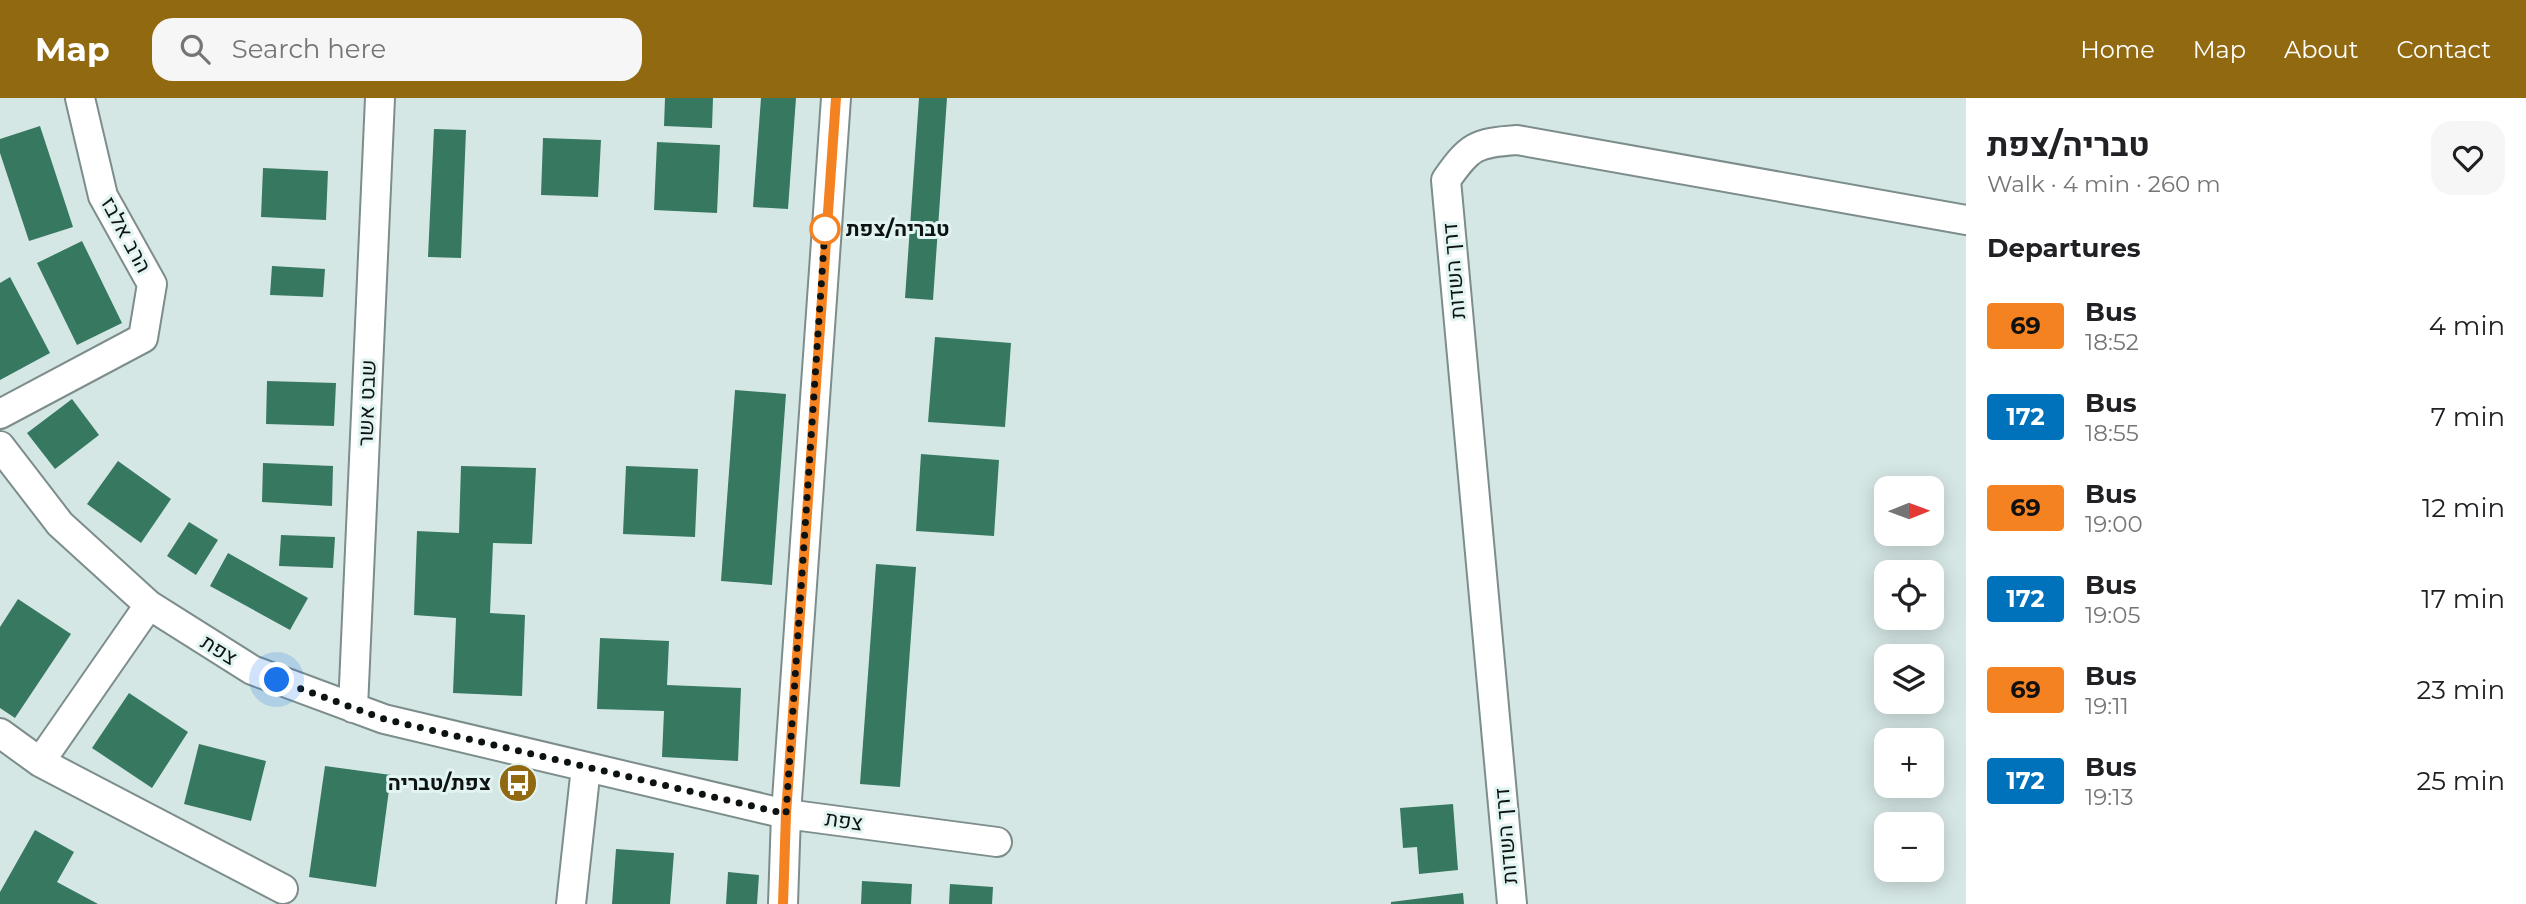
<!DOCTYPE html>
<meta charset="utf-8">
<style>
:root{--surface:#fff;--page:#f6f6f6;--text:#202124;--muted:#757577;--accent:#916911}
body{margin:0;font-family:Montserrat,Heebo,sans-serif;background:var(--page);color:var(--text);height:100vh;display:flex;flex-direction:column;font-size:26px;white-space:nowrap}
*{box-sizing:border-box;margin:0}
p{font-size:23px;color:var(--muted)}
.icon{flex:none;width:38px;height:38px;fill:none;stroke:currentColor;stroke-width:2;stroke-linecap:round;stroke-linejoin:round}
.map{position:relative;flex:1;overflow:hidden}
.side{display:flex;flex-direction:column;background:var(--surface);width:560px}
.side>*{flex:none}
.badge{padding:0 14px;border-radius:5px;font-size:24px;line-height:46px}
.needle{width:46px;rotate:89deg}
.buttons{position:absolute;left:1874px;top:378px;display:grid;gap:14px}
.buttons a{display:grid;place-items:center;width:70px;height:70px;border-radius:14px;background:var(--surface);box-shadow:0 4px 18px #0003;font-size:35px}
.you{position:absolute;width:35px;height:35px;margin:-18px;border:5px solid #fff;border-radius:50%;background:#1a73e8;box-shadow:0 0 0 10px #1a73e833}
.map>.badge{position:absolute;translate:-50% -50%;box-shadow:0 0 0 4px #fff}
h2{padding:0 21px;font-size:26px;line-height:63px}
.round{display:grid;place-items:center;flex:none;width:74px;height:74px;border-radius:21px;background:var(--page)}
.headline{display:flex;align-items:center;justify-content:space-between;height:119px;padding:0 21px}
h1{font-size:33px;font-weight:700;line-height:52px}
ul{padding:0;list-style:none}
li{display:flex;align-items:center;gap:21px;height:91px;padding:0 21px}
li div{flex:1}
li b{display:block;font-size:26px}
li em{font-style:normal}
li .badge{min-width:77px;font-weight:700;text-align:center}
header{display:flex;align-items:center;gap:42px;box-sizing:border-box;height:98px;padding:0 35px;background:var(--accent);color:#fff}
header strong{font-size:33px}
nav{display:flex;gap:38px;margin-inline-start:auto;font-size:24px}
.search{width:490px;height:63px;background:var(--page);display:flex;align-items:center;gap:18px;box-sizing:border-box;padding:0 24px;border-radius:21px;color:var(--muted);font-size:26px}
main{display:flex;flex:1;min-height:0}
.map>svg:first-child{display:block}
</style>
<header>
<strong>Map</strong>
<div class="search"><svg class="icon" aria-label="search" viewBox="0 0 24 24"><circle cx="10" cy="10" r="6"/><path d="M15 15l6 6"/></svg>Search here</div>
<nav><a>Home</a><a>Map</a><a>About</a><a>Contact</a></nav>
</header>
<main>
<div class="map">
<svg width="1966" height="806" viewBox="0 0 1966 806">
<rect width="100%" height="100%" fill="#d5e7e5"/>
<path fill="#377860" d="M 665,0 L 713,0 L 712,30 L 664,28 Z
M 761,0 L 796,0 L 788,111 L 753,109 Z
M 919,0 L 947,0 L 933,202 L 905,200 Z
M 40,28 L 73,129 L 29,143 L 0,55 L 0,41 Z
M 434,31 L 466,32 L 461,160 L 428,159 Z
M 543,40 L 601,42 L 598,99 L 541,97 Z
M 657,44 L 720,47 L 717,115 L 654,112 Z
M 263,70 L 328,73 L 326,122 L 261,119 Z
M 82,143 L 122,225 L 77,247 L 37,165 Z
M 272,168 L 325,171 L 323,199 L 270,197 Z
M 10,179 L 50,255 L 0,282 L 0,185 Z
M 935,239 L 1011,245 L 1005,329 L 928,324 Z
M 267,283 L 336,285 L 334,328 L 266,326 Z
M 735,292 L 786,296 L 772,487 L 721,483 Z
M 72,301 L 99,337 L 55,371 L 27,335 Z
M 921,356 L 999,362 L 994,438 L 916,433 Z
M 118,363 L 171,401 L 141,445 L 87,406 Z
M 263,365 L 333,368 L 332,408 L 262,404 Z
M 461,368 L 536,370 L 532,446 L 493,445 L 490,515 L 525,517 L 522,598 L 453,595 L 456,520 L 414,517 L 417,433 L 459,435 Z
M 626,368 L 698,371 L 695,439 L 623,436 Z
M 189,424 L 218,442 L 196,477 L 167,458 Z
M 281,437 L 335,439 L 333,470 L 279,468 Z
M 228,455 L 308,500 L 290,532 L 210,488 Z
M 876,466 L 916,469 L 900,689 L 860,686 Z
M 18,501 L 71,536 L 15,620 L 0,610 L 0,529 Z
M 600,540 L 669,543 L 667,587 L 741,590 L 738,663 L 662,659 L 664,613 L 597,611 Z
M 129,595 L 188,634 L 152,690 L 92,650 Z
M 199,646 L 266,663 L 251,723 L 184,706 Z
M 325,668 L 391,677 L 376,789 L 309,779 Z
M 1453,706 L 1458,772 L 1419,776 L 1417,749 L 1403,750 L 1400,710 Z
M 35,732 L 74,754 L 57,784 L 98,806 L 0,806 L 0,794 Z
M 616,751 L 674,755 L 670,806 L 612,806 Z
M 728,774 L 759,777 L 757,806 L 726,806 Z
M 862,783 L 912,786 L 911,806 L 861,806 Z
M 950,786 L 993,789 L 992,806 L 949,806 Z
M 1463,795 L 1464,806 L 1391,806 L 1391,804 Z"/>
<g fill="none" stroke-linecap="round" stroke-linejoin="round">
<g stroke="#7c8d8b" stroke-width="32">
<path id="minor" d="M 0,316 L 143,240 L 152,186 L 103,98 L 80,0
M 0,348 L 60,426 L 149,507 L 252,572 L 384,621 L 786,716 L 997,744
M 353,610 L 380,0
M 0,635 L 40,664 L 283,791
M 40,664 L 149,507
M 571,806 L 586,669
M 783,806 L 786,716 L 836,0
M 1512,806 L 1446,82 C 1470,48 1475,45 1517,42 L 1966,122"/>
</g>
<use href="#minor" stroke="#fff" stroke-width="28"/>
</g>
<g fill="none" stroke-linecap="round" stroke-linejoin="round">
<g stroke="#fff" stroke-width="16">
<path id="line" d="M 783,806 L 786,716 L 836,0"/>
</g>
<use href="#line" stroke="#f58220" stroke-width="10"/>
<path stroke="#0c1312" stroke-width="7" stroke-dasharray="0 12.6" d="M 277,582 L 384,621 L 786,716 L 825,131"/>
</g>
<defs>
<g id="bus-disc" transform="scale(2.0125)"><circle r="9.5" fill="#916911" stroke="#e2f4f2"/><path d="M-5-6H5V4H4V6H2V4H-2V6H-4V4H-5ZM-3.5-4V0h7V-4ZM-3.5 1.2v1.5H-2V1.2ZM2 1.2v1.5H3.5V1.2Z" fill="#fff"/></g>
</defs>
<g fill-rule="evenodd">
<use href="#bus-disc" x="518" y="685"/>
</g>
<circle fill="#fff" stroke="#f58220" stroke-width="3.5" cx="825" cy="131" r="14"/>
<g text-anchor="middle" stroke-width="6" stroke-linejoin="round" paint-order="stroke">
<g font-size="21" font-weight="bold" fill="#0c1312" stroke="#e2f4f2" text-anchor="start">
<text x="846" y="138">טבריה/צפת</text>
</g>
<g font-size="21" fill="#0c1312" stroke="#e2f4f2">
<text transform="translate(126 137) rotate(62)" y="7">הרב אלבז</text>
<text transform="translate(1454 173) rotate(-95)" y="7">דרך השדות</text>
<text transform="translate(367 305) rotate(-88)" y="7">שבט אשר</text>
<text transform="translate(219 552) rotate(32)" y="7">צפת</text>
<text transform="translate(844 723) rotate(8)" y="7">צפת</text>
<text transform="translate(1506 738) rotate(-95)" y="7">דרך השדות</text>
</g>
<g font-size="21" font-weight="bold" fill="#0c1312" stroke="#e2f4f2" text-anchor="end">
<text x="491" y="692">צפת/טבריה</text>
</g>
</g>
</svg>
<div class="buttons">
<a><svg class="needle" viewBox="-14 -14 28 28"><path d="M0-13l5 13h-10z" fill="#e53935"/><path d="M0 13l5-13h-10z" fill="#757577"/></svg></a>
<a><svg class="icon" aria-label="locate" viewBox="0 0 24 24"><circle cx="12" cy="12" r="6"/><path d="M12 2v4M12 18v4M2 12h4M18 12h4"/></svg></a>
<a><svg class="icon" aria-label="layers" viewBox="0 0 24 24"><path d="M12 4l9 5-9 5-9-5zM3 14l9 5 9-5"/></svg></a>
<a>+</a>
<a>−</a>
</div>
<div class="you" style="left:277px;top:582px"></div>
</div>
<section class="side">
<div class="headline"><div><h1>טבריה/צפת</h1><p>Walk · 4 min · 260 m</p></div><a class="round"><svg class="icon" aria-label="heart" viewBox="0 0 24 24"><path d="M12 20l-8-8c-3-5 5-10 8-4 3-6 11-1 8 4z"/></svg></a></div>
<h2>Departures</h2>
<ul>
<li><span class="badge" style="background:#f58220;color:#111">69</span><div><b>Bus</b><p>18:52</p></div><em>4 min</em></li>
<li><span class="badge" style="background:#0072bc;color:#fff">172</span><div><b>Bus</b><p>18:55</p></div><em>7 min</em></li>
<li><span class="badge" style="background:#f58220;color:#111">69</span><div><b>Bus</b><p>19:00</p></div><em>12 min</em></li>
<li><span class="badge" style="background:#0072bc;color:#fff">172</span><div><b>Bus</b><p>19:05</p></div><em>17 min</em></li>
<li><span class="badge" style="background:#f58220;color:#111">69</span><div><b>Bus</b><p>19:11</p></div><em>23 min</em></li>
<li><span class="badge" style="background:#0072bc;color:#fff">172</span><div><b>Bus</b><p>19:13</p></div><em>25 min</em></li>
</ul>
</section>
</main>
